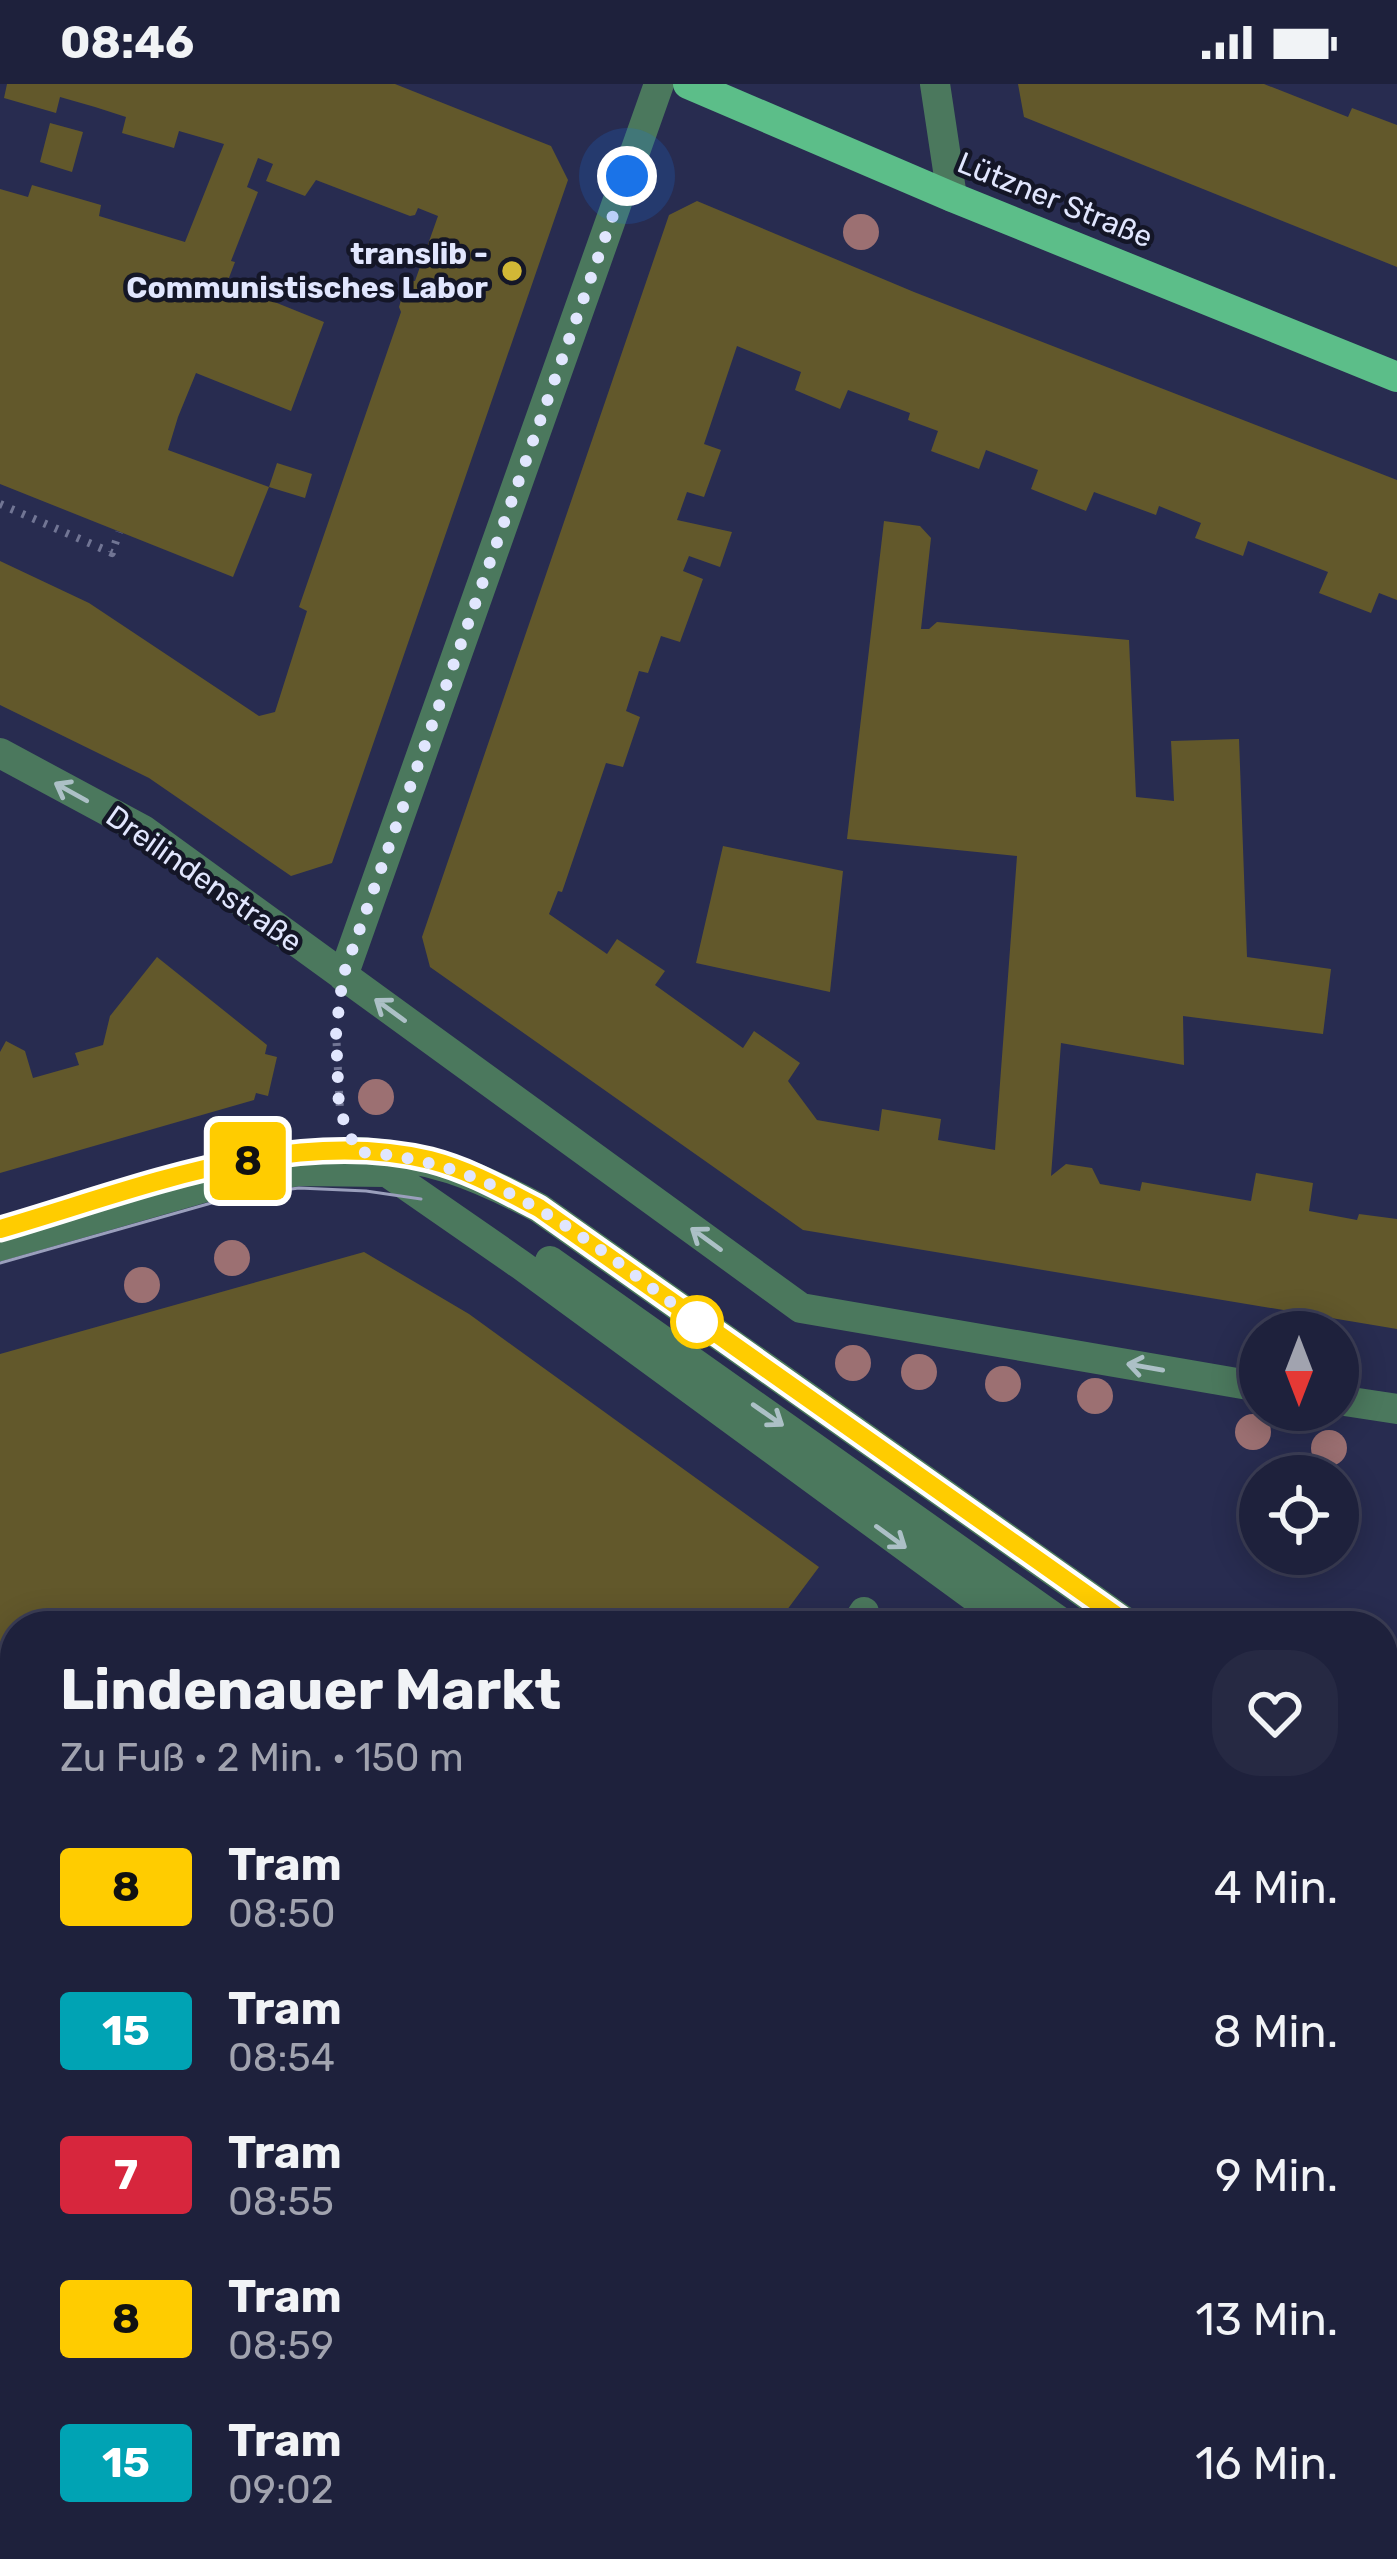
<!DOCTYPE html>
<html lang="de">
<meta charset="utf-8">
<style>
:root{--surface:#1e213c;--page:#262943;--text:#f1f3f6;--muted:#a1a3af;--line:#3c3e56}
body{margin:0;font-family:Rubik,sans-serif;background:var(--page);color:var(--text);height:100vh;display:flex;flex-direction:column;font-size:45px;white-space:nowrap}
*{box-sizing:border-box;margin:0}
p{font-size:39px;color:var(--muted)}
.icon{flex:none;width:66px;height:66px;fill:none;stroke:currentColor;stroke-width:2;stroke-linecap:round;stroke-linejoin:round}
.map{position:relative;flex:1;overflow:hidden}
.drawer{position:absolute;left:0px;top:1527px;width:1398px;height:948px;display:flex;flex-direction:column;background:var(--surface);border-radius:48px 48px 0 0;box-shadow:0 6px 30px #0003,0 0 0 3px var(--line)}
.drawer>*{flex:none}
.badge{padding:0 24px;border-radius:9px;font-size:42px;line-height:78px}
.needle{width:78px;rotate:180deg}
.fabs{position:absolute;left:1239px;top:1227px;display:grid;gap:24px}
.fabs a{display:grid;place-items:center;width:120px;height:120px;border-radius:50%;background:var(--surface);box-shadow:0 6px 30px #0003,0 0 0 3px var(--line);font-size:60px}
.you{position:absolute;width:60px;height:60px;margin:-30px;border:9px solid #fff;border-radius:50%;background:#1a73e8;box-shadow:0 0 0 18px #1a73e833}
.map>.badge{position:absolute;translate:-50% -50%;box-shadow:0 0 0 6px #fff}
.round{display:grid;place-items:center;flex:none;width:126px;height:126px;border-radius:48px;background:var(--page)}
.head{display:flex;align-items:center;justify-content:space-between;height:204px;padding:0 60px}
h1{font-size:57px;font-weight:700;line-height:90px}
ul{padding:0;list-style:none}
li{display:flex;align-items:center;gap:36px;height:144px;padding:0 60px}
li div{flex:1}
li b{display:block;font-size:45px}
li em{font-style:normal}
li .badge{min-width:132px;font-weight:700;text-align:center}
.status{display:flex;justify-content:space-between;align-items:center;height:84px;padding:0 60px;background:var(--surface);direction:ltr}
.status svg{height:33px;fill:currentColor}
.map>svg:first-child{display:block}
</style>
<div class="status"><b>08:46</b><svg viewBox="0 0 49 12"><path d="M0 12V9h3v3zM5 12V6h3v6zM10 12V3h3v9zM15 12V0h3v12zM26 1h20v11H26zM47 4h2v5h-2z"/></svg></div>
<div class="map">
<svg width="1397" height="2475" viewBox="0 0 1397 2475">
<rect width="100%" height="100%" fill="#282c50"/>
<path fill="#62582b" d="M 7,0 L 395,0 L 551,62 L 568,96 L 332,779 L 291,792 L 149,694 L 0,621 L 0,477 L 89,519 L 259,632 L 275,628 L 307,527 L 299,523 L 401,228 L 399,223 L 407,196 L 415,197 L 438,132 L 418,124 L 415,131 L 410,132 L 316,96 L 305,112 L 266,97 L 273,80 L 258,74 L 247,103 L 258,108 L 231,177 L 235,178 L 227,199 L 324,238 L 291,327 L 196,289 L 178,333 L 168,366 L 269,403 L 277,379 L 312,390 L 305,414 L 269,403 L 233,493 L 0,400 L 0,105 L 28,113 L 32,101 L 101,121 L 99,132 L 185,158 L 224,60 L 179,47 L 174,64 L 122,49 L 126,33 L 95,23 L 60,13 L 56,29 L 4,14 Z
M 1018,0 L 1264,0 L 1348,33 L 1352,24 L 1397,41 L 1397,183 L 1024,33 Z
M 50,39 L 83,48 L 72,88 L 40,78 Z
M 697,117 L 914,208 L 1397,396 L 1397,516 L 1379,509 L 1371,529 L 1319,509 L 1328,488 L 1248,457 L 1243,472 L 1195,454 L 1201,439 L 1159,422 L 1156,431 L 1094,408 L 1086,427 L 1031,405 L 1038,386 L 986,366 L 979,385 L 931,367 L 938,347 L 908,336 L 910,329 L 848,306 L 840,325 L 795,306 L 801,288 L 737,262 L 704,360 L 721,366 L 704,413 L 687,408 L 677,436 L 732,448 L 720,483 L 689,472 L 683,487 L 703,495 L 680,558 L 661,552 L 648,589 L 639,587 L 626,627 L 640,633 L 623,683 L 606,679 L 562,808 L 558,807 L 549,830 L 607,870 L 617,855 L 665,887 L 655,901 L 743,964 L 754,947 L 800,979 L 788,997 L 817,1036 L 879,1047 L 882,1025 L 941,1035 L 938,1056 L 995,1066 L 1017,772 L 847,755 L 884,437 L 920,442 L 931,454 L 921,545 L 929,545 L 937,538 L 1129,556 L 1136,713 L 1174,717 L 1171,657 L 1239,655 L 1247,873 L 1331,885 L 1323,950 L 1183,932 L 1184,981 L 1061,959 L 1051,1092 L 1066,1080 L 1092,1084 L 1100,1100 L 1140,1107 L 1142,1098 L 1251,1117 L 1256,1089 L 1313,1099 L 1309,1127 L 1357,1136 L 1359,1130 L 1397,1135 L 1397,1245 L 803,1146 L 430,883 L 422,853 L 669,131 Z
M 723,762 L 843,787 L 830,908 L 696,879 Z
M 157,873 L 267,961 L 265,970 L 277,973 L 268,1012 L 256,1009 L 254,1016 L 0,1089 L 0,968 L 6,957 L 25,967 L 33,994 L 79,981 L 75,969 L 103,961 L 110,932 Z
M 364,1168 L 469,1230 L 819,1483 L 775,1542 L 15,1542 L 15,2001 L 0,2006 L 0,1270 Z
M 1383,1920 L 1397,1934 L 1397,2097 L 1383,2083 Z
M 15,2116 L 15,2309 L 0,2314 L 0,2122 Z
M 1397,2206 L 1397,2284 L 1383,2297 L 1383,2219 Z
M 1383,2368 L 1397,2382 L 1397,2475 L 1217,2475 L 1207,2465 L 1212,2460 L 1383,2460 Z
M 161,2460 L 289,2460 L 250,2475 L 166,2475 Z
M 397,2460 L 540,2460 L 546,2475 L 420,2475 L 417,2467 L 401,2472 Z
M 655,2460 L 779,2460 L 784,2475 L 660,2475 Z
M 905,2460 L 1020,2460 L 1025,2475 L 911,2475 Z
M 1131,2460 L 1194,2460 L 1200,2470 L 1195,2475 L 1139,2475 Z"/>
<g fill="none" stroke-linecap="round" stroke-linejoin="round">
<path stroke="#717594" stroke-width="8" stroke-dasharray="3 9" stroke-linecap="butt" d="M 0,420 L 112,469 L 119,448
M 336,947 L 340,1027"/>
<path stroke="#4b785d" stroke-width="30" d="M 935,0 L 952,113
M 0,669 L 143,746 L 801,1224 L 1260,1303
M 343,892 L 659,0
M 357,1068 C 430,1072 476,1091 539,1124 L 1131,1542
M 358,1068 L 521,1181 L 1014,1542
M 0,1162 L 230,1096 L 300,1087 L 386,1088
M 550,1177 L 1066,1542
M 1338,1316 L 1397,1325
M 855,1542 L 864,1528
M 1383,1727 L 1397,1738
M 1383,1772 L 1397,1784
M 1383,1840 L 1397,1853
M 0,2080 L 15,2076
M 599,2460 L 604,2475"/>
<path stroke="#5cbe89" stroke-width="30" d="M 688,0 L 952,113 L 1397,293"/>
<path stroke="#9a9fbc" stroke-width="3" d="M 0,1145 L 223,1081 L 297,1070 L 357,1068
M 0,1179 L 236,1112 L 299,1104 L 366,1107 L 421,1115"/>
</g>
<g fill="#9c7072">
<circle cx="861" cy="148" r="18"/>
<circle cx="376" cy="1013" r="18"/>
<circle cx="232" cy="1174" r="18"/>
<circle cx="142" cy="1201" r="18"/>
<circle cx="853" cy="1279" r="18"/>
<circle cx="919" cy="1288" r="18"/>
<circle cx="1003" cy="1300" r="18"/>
<circle cx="1095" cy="1312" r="18"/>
<circle cx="1253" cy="1348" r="18"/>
<circle cx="1329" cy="1364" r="18"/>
</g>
<defs><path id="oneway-shaft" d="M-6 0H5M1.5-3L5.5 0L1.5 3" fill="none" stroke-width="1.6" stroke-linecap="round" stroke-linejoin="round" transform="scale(3)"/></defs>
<g stroke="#acc0c6">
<use href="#oneway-shaft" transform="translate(71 708) rotate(-151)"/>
<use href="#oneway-shaft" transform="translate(390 926) rotate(-144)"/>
<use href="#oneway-shaft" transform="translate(706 1155) rotate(-144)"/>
<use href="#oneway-shaft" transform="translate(1145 1283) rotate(-170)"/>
<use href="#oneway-shaft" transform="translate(768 1331) rotate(35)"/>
<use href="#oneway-shaft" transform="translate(891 1453) rotate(36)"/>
</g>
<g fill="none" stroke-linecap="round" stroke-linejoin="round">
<g stroke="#fff" stroke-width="27">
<path id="line" d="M 0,1145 C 135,1106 288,1042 430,1076 C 469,1086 504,1106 539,1124 L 1131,1542"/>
</g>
<use href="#line" stroke="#fc0" stroke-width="18"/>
<path stroke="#e1e6fe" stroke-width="12" stroke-dasharray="0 21.6" d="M 627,92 L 343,892 L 336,947 L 339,1025 L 357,1068 C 499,1076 588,1157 697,1238"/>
</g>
<circle fill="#d1b736" stroke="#141627" stroke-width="4.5" cx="512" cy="187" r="12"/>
<circle fill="#fff" stroke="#fc0" stroke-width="6" cx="697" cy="1238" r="24"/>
<g text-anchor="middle" stroke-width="9" stroke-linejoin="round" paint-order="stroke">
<g font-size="30" fill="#e1e6fe" stroke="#141627">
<text transform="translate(1055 116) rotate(22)" y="10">Lützner Straße</text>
<text transform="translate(204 795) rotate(35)" y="10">Dreilindenstraße</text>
</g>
<g font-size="30" font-weight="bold" fill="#e1e6fe" stroke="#141627" text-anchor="end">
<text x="488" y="180">translib -<tspan x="488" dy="34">Communistisches Labor</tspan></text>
</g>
</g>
</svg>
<div class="fabs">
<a><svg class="needle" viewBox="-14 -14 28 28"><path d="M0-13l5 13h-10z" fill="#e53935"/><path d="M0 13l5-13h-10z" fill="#a1a3af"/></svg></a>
<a><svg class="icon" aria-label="locate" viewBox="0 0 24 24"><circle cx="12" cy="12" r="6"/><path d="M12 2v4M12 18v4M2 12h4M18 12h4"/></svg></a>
</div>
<div class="you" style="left:627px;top:92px"></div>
<b class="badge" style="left:248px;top:1077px;background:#fc0;color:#111">8</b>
<section class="drawer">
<div class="head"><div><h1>Lindenauer Markt</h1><p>Zu Fuß · 2 Min. · 150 m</p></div><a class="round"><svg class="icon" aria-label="heart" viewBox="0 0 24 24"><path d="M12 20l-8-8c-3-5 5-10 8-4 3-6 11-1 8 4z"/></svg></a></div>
<ul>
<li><span class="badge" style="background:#fc0;color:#111">8</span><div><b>Tram</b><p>08:50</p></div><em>4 Min.</em></li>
<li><span class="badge" style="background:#00a3b4;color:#fff">15</span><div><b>Tram</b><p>08:54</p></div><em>8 Min.</em></li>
<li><span class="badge" style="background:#d7263d;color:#fff">7</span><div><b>Tram</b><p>08:55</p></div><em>9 Min.</em></li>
<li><span class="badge" style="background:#fc0;color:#111">8</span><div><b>Tram</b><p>08:59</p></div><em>13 Min.</em></li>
<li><span class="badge" style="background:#00a3b4;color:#fff">15</span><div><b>Tram</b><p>09:02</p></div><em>16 Min.</em></li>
</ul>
</section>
</div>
